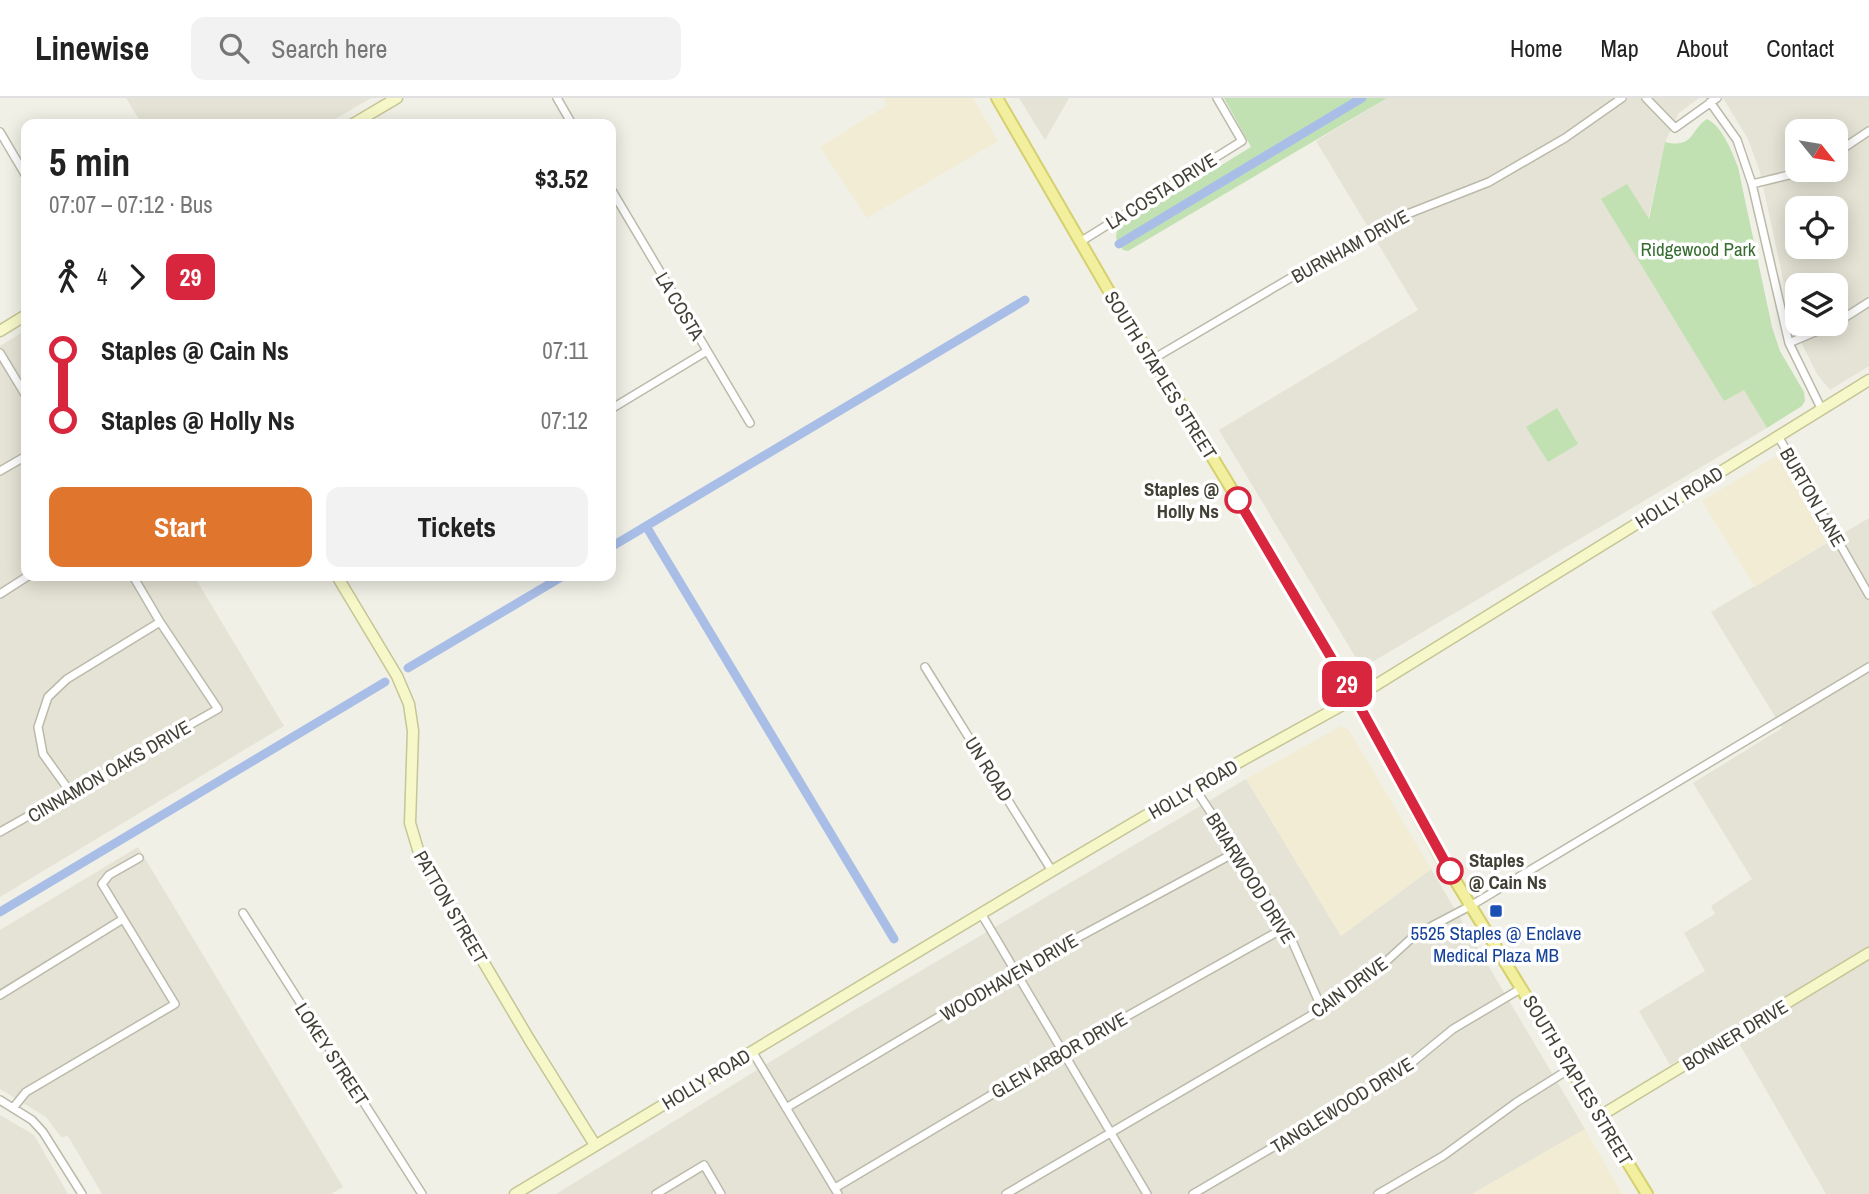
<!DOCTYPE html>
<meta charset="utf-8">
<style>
:root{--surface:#fff;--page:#f2f2f2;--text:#222;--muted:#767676;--line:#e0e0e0;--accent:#e0752e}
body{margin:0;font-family:"Archivo Narrow",sans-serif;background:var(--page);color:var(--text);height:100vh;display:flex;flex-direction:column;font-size:26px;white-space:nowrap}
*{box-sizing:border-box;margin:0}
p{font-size:23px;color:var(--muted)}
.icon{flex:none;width:38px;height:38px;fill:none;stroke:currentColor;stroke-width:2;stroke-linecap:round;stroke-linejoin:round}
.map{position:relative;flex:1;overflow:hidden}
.drawer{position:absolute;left:21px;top:21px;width:595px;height:462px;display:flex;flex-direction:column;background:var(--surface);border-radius:14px;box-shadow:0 4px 18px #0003}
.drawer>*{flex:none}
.badge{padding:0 14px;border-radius:10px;font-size:24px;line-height:46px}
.needle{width:46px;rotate:120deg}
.tools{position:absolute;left:1785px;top:21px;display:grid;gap:14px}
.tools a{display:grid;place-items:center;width:63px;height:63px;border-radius:14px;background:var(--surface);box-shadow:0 4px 18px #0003;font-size:35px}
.map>.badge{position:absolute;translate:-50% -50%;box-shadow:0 0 0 4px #fff}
.legs{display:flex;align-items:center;gap:10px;height:77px;padding:0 28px;font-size:23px}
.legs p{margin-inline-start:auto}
.summary{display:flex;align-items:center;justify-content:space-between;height:119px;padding:0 28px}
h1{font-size:38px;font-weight:800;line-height:52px}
.primary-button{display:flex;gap:14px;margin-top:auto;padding:14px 28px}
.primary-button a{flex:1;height:80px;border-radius:14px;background:var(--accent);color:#fff;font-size:28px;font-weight:800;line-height:80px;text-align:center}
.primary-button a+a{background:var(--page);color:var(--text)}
ul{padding:0 28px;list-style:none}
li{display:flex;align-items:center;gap:24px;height:70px;font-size:26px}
li i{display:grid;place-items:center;width:10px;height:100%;margin:0 9px;background:currentColor}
li i::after{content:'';width:18px;height:18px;margin:-9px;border:5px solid;border-radius:50%;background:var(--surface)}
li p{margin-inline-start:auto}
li:first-child i{background:linear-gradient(#0000 50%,currentColor 0)}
li:last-child i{background:linear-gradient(currentColor 50%,#0000 0)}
header{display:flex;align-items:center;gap:42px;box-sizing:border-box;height:98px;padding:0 35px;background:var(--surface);border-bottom:2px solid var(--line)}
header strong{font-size:33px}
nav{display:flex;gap:38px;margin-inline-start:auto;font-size:24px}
.search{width:490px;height:63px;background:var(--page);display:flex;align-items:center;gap:18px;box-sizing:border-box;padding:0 24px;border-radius:14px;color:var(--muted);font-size:26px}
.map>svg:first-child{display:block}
</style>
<header>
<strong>Linewise</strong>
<div class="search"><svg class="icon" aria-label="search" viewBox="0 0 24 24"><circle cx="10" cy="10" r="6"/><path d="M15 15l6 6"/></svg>Search here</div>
<nav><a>Home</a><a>Map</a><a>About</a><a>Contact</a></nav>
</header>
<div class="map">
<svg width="1869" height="1096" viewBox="0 0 1869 1096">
<rect width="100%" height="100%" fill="#f1f0e6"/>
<path fill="#e4e3d5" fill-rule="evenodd" d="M 126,0 L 371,0 L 327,26 L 142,26 Z
M 1019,0 L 1069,0 L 1045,42 Z
M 1387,0 L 1699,0 L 1679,15 L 1665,44 L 1648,122 L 1724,303 L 1744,291 L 1767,330 L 1362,570 L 1219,332 L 1418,212 L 1316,43 Z
M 1723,0 L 1869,0 L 1869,268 L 1830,292 L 1817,276 L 1793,228 L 1760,74 L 1748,41 ZM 1797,33 L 1836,33 L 1836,72 L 1797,72 ZM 1797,110 L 1836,110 L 1836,149 L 1797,149 ZM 1797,187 L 1836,187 L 1836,226 L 1797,226 Z
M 26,232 L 26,478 L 194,478 L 284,628 L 0,799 L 0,248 Z
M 1869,420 L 1869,1096 L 1826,1096 L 1732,933 L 1670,967 L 1639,913 L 1705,873 L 1684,835 L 1715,816 L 1711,808 L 1752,781 L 1693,685 L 1782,630 L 1711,514 Z
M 1246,681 L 1341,838 L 1431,771 L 1585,1031 L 1472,1096 L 556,1096 L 851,914 Z
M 138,749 L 343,1089 L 331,1096 L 102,1096 L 68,1038 L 61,1039 L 46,1019 L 0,991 L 0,832 Z
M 0,1017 L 34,1037 L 68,1096 L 0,1096 Z"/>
<path fill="#f1ecd3" d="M 884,0 L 973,0 L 998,43 L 867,120 L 820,49 L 887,7 Z
M 1778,357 L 1829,443 L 1755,489 L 1702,403 Z
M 1341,628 L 1349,632 L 1431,771 L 1341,838 L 1246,681 Z
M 1585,1031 L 1622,1096 L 1472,1096 Z"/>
<path fill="#c1e1b3" d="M 1224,0 L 1387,0 L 1128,153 L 1123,152 L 1116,140 L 1117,131 L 1251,49 Z
M 1707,21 C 1723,29 1732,54 1738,69 L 1772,229 L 1780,253 L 1804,294 L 1805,303 L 1802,308 L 1767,330 L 1744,292 L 1724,303 L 1601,101 L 1627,86 L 1649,121 L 1665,44 C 1694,51 1690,32 1707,21 Z
M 1557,310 L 1578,346 L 1548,364 L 1526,329 Z"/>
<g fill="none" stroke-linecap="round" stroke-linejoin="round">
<path stroke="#a9bee7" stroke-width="9" d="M 1119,146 L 1362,0
M 646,428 L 894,841
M 611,449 L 1025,202
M 408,570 L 563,478
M 0,814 L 385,584"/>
<g stroke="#bbbaaa" stroke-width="10">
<path id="street" d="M 557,0 L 572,26
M 1646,0 L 1675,30 L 1717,0
M 1710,4 L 1737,42 L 1752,86 L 1789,245 L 1821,310
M 0,34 L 26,78
M 1836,55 L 1869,33
M 1752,86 L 1810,72
M 611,91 L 750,325
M 1080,144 L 1242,43 L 1217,0
M 1836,225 L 1869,204
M 1789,245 L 1834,226
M 0,255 L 26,298
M 1153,261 L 1382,126 L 1489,84 L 1565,40 L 1622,0
M 611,311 L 707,253
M 1778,338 L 1869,497
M 0,373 L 26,358
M 0,496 L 28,478
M 925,569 L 1052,773
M 1194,689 L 1286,829 L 1322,911
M 71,695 L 43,656 L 38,629 L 48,599 L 67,581 L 160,524
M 0,734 L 218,611 L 160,524 L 133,478
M 243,815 L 422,1096
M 982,817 L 1147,1096
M 0,897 L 123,821
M 752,953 L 838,1096
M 0,1002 L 32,1022 L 43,1034 L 82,1096
M 13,1010 L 26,994 L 175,906 L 102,786 L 109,777 L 139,760
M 786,1010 L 1014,874 L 1236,754
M 835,1090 L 1065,953 L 1286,829
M 656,1096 L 704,1067 L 721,1096
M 1006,1096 L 1322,911 L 1367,881 L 1415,837 L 1472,807 L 1869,569
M 1193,1096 L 1398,976 L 1453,931 L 1522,890
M 1378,1096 L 1443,1058 L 1517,1004 L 1571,970"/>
</g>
<g stroke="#c5c597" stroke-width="13">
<path id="secondary" d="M 353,26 L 397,0
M 0,233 L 26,217
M 337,478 L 397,578 L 409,606 L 413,633 L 410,725 L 419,755 L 529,941 L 595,1047
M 1600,1018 L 1869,855
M 515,1096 L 1052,773 L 1194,689 L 1355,600 L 1869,282"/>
</g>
<g stroke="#d5d070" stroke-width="14">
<path id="primary" d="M 997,0 L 1110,195 L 1153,261 L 1272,458 L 1355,600 L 1439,756 L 1647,1096"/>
</g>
<use href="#street" stroke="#fff" stroke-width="7"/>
<use href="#secondary" stroke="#f7f8c9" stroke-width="10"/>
<use href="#primary" stroke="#f2ef9e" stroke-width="10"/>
</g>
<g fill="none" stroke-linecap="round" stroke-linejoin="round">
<g stroke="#fff" stroke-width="16">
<path id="line-1" d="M 1238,402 L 1355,600 L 1450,773"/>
</g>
<use href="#line-1" stroke="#d7263d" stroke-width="10"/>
</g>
<g fill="#fff" stroke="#d7263d" stroke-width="3.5">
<circle cx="1238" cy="402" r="12"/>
<circle cx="1450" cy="773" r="12"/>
</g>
<rect fill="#1a4fb4" stroke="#fff" stroke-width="2.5" x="1489" y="806" width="14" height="14" rx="3.5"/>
<g text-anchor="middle" stroke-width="7" stroke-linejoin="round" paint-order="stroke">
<g font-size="19" fill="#434136" stroke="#fff">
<text transform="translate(1161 93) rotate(-32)" y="7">LA COSTA DRIVE</text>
<text transform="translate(1350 148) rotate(-29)" y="7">BURNHAM DRIVE</text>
<text transform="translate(680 208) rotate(59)" y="7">LA COSTA</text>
<text transform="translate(1161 277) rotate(58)" y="7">SOUTH STAPLES STREET</text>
<text transform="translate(1679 399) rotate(-32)" y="7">HOLLY ROAD</text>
<text transform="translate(1813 399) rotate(60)" y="7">BURTON LANE</text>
<text transform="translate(989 671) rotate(58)" y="7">UN ROAD</text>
<text transform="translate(109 673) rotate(-30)" y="7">CINNAMON OAKS DRIVE</text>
<text transform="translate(1193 691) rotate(-30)" y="7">HOLLY ROAD</text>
<text transform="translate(1251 780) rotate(58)" y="7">BRIARWOOD DRIVE</text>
<text transform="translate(451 809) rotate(60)" y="7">PATTON STREET</text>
<text transform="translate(1009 879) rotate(-30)" y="7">WOODHAVEN DRIVE</text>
<text transform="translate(1349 889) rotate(-36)" y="7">CAIN DRIVE</text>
<text transform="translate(1735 937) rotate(-31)" y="7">BONNER DRIVE</text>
<text transform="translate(332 956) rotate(57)" y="7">LOKEY STREET</text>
<text transform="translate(1059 957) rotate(-30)" y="7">GLEN ARBOR DRIVE</text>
<text transform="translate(706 981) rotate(-31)" y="7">HOLLY ROAD</text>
<text transform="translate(1578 982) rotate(59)" y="7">SOUTH STAPLES STREET</text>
<text transform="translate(1342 1007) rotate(-32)" y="7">TANGLEWOOD DRIVE</text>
</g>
<g font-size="19" fill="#386d31" stroke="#fff">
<text x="1698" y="158">Ridgewood Park</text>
</g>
<g font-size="19" font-weight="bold" fill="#434136" stroke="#fff" text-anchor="end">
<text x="1219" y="398">Staples @<tspan x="1219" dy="22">Holly Ns</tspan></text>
<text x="1469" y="769" text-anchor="start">Staples<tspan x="1469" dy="22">@ Cain Ns</tspan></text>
</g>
<g font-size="19" fill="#164399" stroke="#fff">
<text x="1496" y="842">5525 Staples @ Enclave<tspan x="1496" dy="22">Medical Plaza MB</tspan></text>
</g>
</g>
</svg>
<div class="tools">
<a><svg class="needle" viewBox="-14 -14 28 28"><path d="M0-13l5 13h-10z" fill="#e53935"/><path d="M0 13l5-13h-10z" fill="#767676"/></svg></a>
<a><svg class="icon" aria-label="locate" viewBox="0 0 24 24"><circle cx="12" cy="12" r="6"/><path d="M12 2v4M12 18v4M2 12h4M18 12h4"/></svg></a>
<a><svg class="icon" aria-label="layers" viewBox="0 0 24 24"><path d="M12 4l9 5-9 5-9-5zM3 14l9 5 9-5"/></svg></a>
</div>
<b class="badge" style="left:1347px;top:586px;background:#d7263d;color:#fff">29</b>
<section class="drawer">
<div class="summary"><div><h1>5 min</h1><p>07:07 – 07:12 · Bus</p></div><b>$3.52</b></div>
<div class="legs"><svg class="icon" aria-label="walk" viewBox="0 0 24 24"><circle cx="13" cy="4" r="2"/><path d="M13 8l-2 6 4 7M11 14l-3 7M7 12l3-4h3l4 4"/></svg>4<svg class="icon" aria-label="forward" viewBox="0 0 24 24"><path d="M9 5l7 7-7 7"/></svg><b class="badge" style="background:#d7263d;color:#fff">29</b></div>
<ul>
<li><i style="color:#d7263d"></i><b>Staples @ Cain Ns</b><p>07:11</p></li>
<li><i style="color:#d7263d"></i><b>Staples @ Holly Ns</b><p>07:12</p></li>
</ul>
<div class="primary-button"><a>Start</a><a>Tickets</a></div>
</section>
</div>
